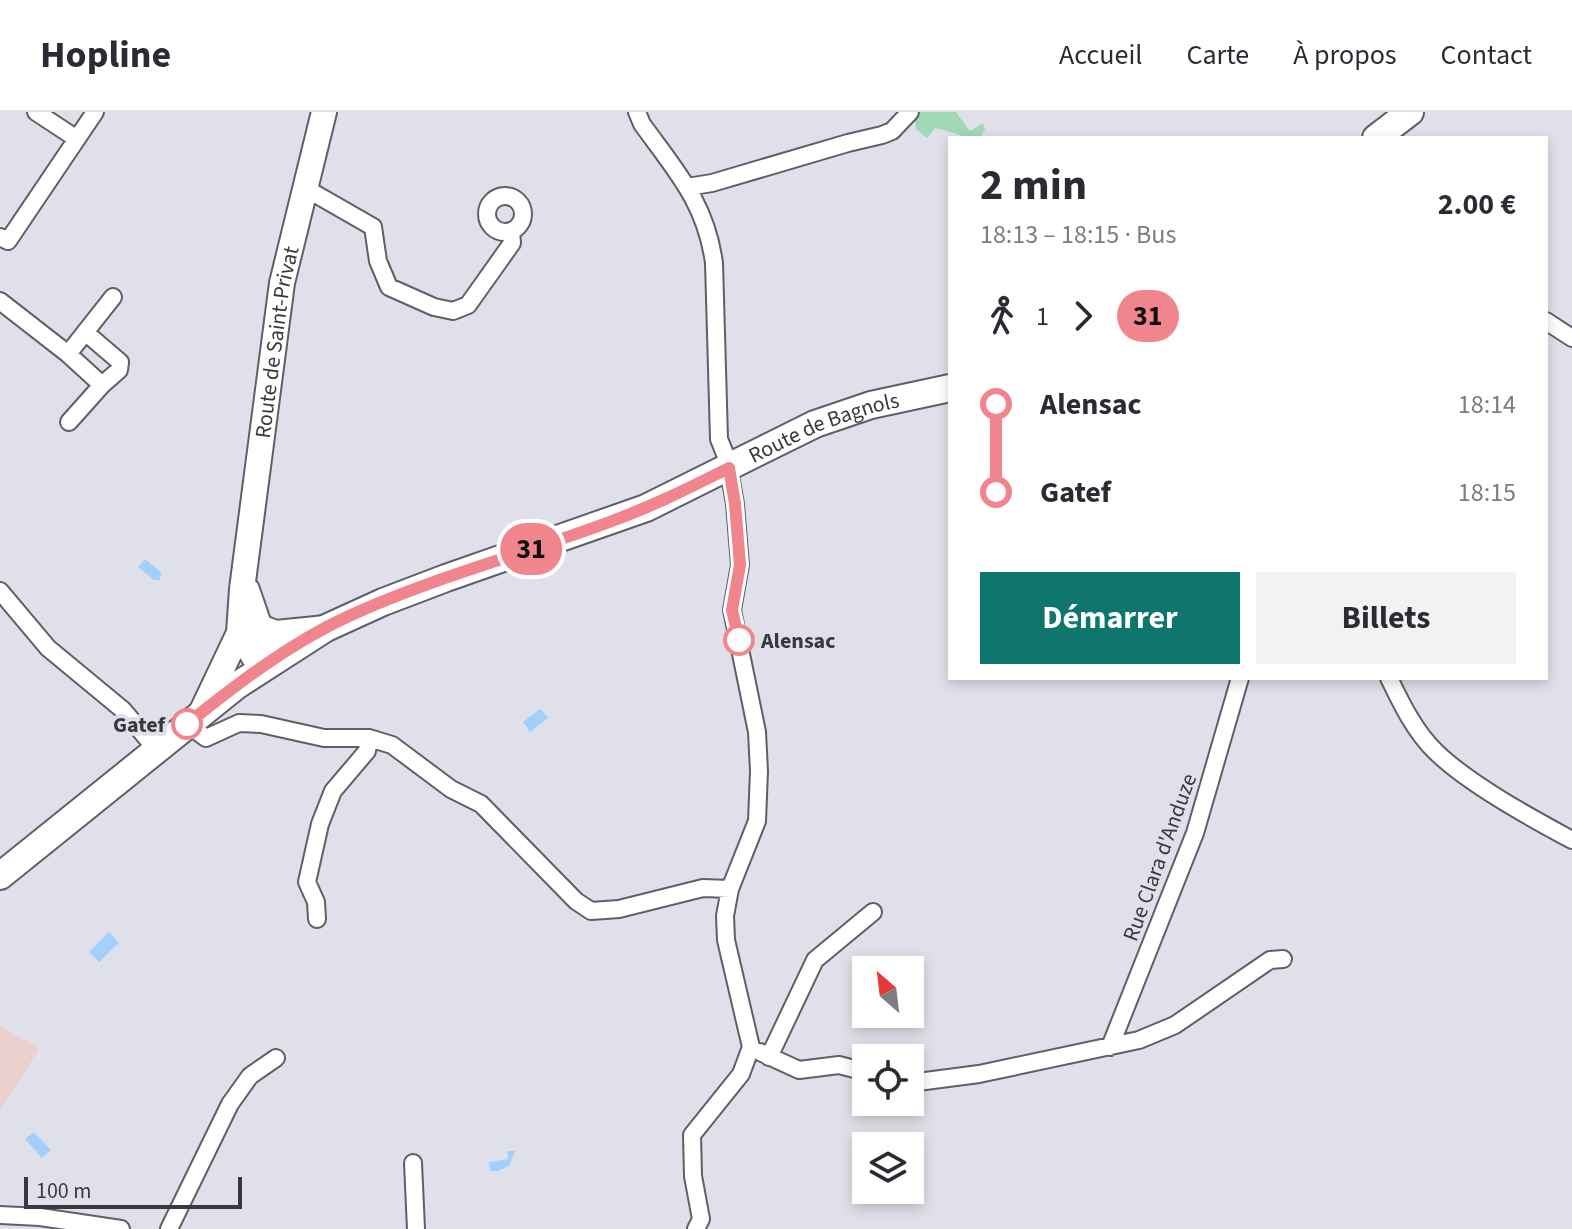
<!DOCTYPE html>
<html lang="fr">
<meta charset="utf-8">
<style>
:root{--surface:#fff;--page:#f2f2f3;--text:#2b2b33;--muted:#7c7c81;--line:#e1e1e2;--accent:#0f766e}
body{margin:0;font-family:"Source Sans 3",sans-serif;background:var(--page);color:var(--text);height:100vh;display:flex;flex-direction:column;font-size:30px;white-space:nowrap}
*{box-sizing:border-box;margin:0}
p{font-size:26px;color:var(--muted)}
.icon{flex:none;width:44px;height:44px;fill:none;stroke:currentColor;stroke-width:2;stroke-linecap:round;stroke-linejoin:round}
.map{position:relative;flex:1;overflow:hidden}
.panel{position:absolute;left:948px;top:24px;width:600px;height:544px;display:flex;flex-direction:column;background:var(--surface);border-radius:0px;box-shadow:0 4px 12px #0003}
.panel>*{flex:none}
.badge{padding:0 16px;border-radius:26px;font-size:28px;line-height:52px}
.needle{width:52px;rotate:332deg}
.buttons{position:absolute;left:852px;top:844px;display:grid;gap:16px}
.buttons a{display:grid;place-items:center;width:72px;height:72px;border-radius:0px;background:var(--surface);box-shadow:0 4px 12px #0003;font-size:40px}
.scale{position:absolute;left:24px;bottom:20px;width:218px;box-sizing:border-box;padding-left:8px;border:4px solid #38393d;border-top:0;font-size:22px;line-height:28px;white-space:nowrap;color:#38393d;-webkit-text-stroke:6px #e0e0ea;paint-order:stroke}
.map>.badge{position:absolute;translate:-50% -50%;box-shadow:0 0 0 4px #fff}
.legs{display:flex;align-items:center;gap:12px;height:88px;padding:0 32px;font-size:26px}
.legs p{margin-inline-start:auto}
.headline{display:flex;align-items:center;justify-content:space-between;height:136px;padding:0 32px}
h1{font-size:44px;font-weight:700;line-height:60px}
.action{display:flex;gap:16px;margin-top:auto;padding:16px 32px}
.action a{flex:1;height:92px;border-radius:0px;background:var(--accent);color:#fff;font-size:32px;font-weight:700;line-height:92px;text-align:center}
.action a+a{background:var(--page);color:var(--text)}
ul{padding:0 32px;list-style:none}
li{display:flex;align-items:center;gap:28px;height:88px;font-size:30px}
li i{display:grid;place-items:center;width:12px;height:100%;margin:0 10px;background:currentColor}
li i::after{content:'';width:20px;height:20px;margin:-10px;border:6px solid;border-radius:50%;background:var(--surface)}
li p{margin-inline-start:auto}
li:first-child i{background:linear-gradient(#0000 50%,currentColor 0)}
li:last-child i{background:linear-gradient(currentColor 50%,#0000 0)}
header{display:flex;align-items:center;gap:48px;box-sizing:border-box;height:112px;padding:0 40px;background:var(--surface);border-bottom:2px solid var(--line)}
header strong{font-size:38px}
nav{display:flex;gap:44px;margin-inline-start:auto;font-size:28px}
.map>svg:first-child{display:block}
</style>
<header>
<strong>Hopline</strong>
<nav><a>Accueil</a><a>Carte</a><a>À propos</a><a>Contact</a></nav>
</header>
<div class="map">
<svg width="1572" height="1117" viewBox="0 0 1572 1117">
<rect width="100%" height="100%" fill="#e0e0ea"/>
<path fill="#ebd0ce" d="M 0,913 L 39,937 L 0,999 Z"/>
<path fill="#a0d9b6" d="M 921,0 L 956,0 L 970,19 L 983,11 L 985,17 L 980,26 L 960,26 L 961,23 L 935,16 L 927,26 L 916,17 L 915,9 Z"/>
<path fill="#a2cffb" d="M 145,447 L 161,460 L 160,468 L 154,468 L 138,455 Z
M 540,597 L 548,606 L 530,620 L 523,610 Z
M 109,820 L 119,831 L 99,850 L 89,840 Z
M 34,1020 L 51,1038 L 42,1046 L 25,1027 Z
M 507,1039 L 515,1039 L 509,1054 L 498,1059 L 490,1059 L 489,1050 L 508,1047 Z"/>
<g fill="none" stroke-linecap="round" stroke-linejoin="round">
<g stroke="#5e5f68" stroke-width="20">
<path id="street" d="M 36,0 L 77,27
M 637,0 L 642,12 C 676,59 706,91 714,151 L 719,327 L 727,347 L 735,392 L 740,453 L 732,498 L 757,620 L 759,659 L 757,709 L 730,777 L 725,804 L 726,828 L 751,935 L 741,962 L 692,1023 L 693,1064 L 701,1107 L 696,1117
M 687,75 L 712,71 L 848,31 L 882,23 L 892,19 L 910,0
M 305,76 L 373,115 L 378,149 L 389,175 L 434,195 L 453,199 L 468,193 L 512,131 L 511,120
M487 102a18 18 0 1 1 36 0a18 18 0 1 1-36 0Z
M 0,125 L 8,129 L 95,0
M 0,189 L 68,242 L 113,185
M 1546,209 L 1572,226
M 68,242 L 102,273 L 119,258 L 120,250 L 85,220
M 69,310 L 102,273
M 0,479 L 48,536 L 123,598 L 156,637
M 1389,566 C 1401,591 1415,620 1436,640 C 1469,672 1531,706 1572,728
M 187,612 L 206,626 L 239,611 L 261,612 L 324,626 L 369,626 L 392,633 L 451,677 L 481,692 L 576,789 L 591,799 L 619,797 L 703,776 L 730,777
M 317,807 L 316,790 L 307,770 L 320,712 L 333,679 L 367,639 L 369,626
M 1110,935 L 1195,721 L 1240,566
M 760,940 L 799,958 L 839,953 L 866,960
M 769,945 L 815,848 L 873,800
M 910,971 L 979,962 L 1139,928 L 1175,913 L 1270,848 L 1283,847
M 413,1051 L 416,1117
M 0,1103 L 40,1105 L 121,1117
M 169,1117 L 230,992 L 250,964 L 276,946"/>
</g>
<g stroke="#5e5f68" stroke-width="28">
<g id="secondary">
<path d="M 260,515 L 276,521 L 326,516"/>
<path d="M 239,521 L 255,547 L 266,553 L 268,539 L 247,478"/>
<path id="s1" d="M 201,601 L 239,521 L 242,477 L 282,171 L 324,0"/>
</g>
</g>
<g stroke="#5e5f68" stroke-width="30">
<g id="primary">
<path d="M 1376,26 L 1410,0"/>
<path id="s2" d="M 0,764 L 236,574 L 326,516 L 383,490 L 446,466 L 646,396 L 815,312 L 871,293 L 950,276"/>
</g>
</g>
<use href="#street" stroke="#fff" stroke-width="16"/>
<use href="#secondary" stroke="#fff" stroke-width="24"/>
<use href="#primary" stroke="#fff" stroke-width="26"/>
</g>
<g fill="none" stroke-linecap="round" stroke-linejoin="round">
<g stroke="#fff" stroke-width="18">
<path id="line-1" d="M 187,612 C 237,572 290,531 349,504 C 434,465 525,442 612,409 C 653,394 691,375 729,356 L 735,392 L 740,453 L 732,498 L 739,528"/>
</g>
<use href="#line-1" stroke="#f0858d" stroke-width="12"/>
</g>
<g fill="#fff" stroke="#f0858d" stroke-width="4">
<circle cx="739" cy="528" r="14"/>
<circle cx="187" cy="612" r="14"/>
</g>
<g text-anchor="middle" stroke-width="8" stroke-linejoin="round" paint-order="stroke">
<g font-size="22" fill="#38393d" stroke="#e0e0ea">
<text dy="8" stroke="none"><textPath href="#s1" startOffset="382">Route de Saint-Privat</textPath></text>
<text dy="8" stroke="none"><textPath href="#s2" startOffset="948">Route de Bagnols</textPath></text>
<text transform="translate(1159 745) rotate(-70)" y="8">Rue Clara d'Anduze</text>
</g>
<g font-size="22" font-weight="bold" fill="#38393d" stroke="#e0e0ea" text-anchor="start">
<text x="761" y="536">Alensac</text>
<text x="165" y="620" text-anchor="end">Gatef</text>
</g>
</g>
</svg>
<div class="buttons">
<a><svg class="needle" viewBox="-14 -14 28 28"><path d="M0-13l5 13h-10z" fill="#e53935"/><path d="M0 13l5-13h-10z" fill="#7c7c81"/></svg></a>
<a><svg class="icon" aria-label="locate" viewBox="0 0 24 24"><circle cx="12" cy="12" r="6"/><path d="M12 2v4M12 18v4M2 12h4M18 12h4"/></svg></a>
<a><svg class="icon" aria-label="layers" viewBox="0 0 24 24"><path d="M12 4l9 5-9 5-9-5zM3 14l9 5 9-5"/></svg></a>
</div>
<div class="scale">100 m</div>
<b class="badge" style="left:531px;top:437px;background:#f0858d;color:#111">31</b>
<section class="panel">
<div class="headline"><div><h1>2 min</h1><p>18:13 – 18:15 · Bus</p></div><b>2.00 €</b></div>
<div class="legs"><svg class="icon" aria-label="walk" viewBox="0 0 24 24"><circle cx="13" cy="4" r="2"/><path d="M13 8l-2 6 4 7M11 14l-3 7M7 12l3-4h3l4 4"/></svg>1<svg class="icon" aria-label="forward" viewBox="0 0 24 24"><path d="M9 5l7 7-7 7"/></svg><b class="badge" style="background:#f0858d;color:#111">31</b></div>
<ul>
<li><i style="color:#f0858d"></i><b>Alensac</b><p>18:14</p></li>
<li><i style="color:#f0858d"></i><b>Gatef</b><p>18:15</p></li>
</ul>
<div class="action"><a>Démarrer</a><a>Billets</a></div>
</section>
</div>
